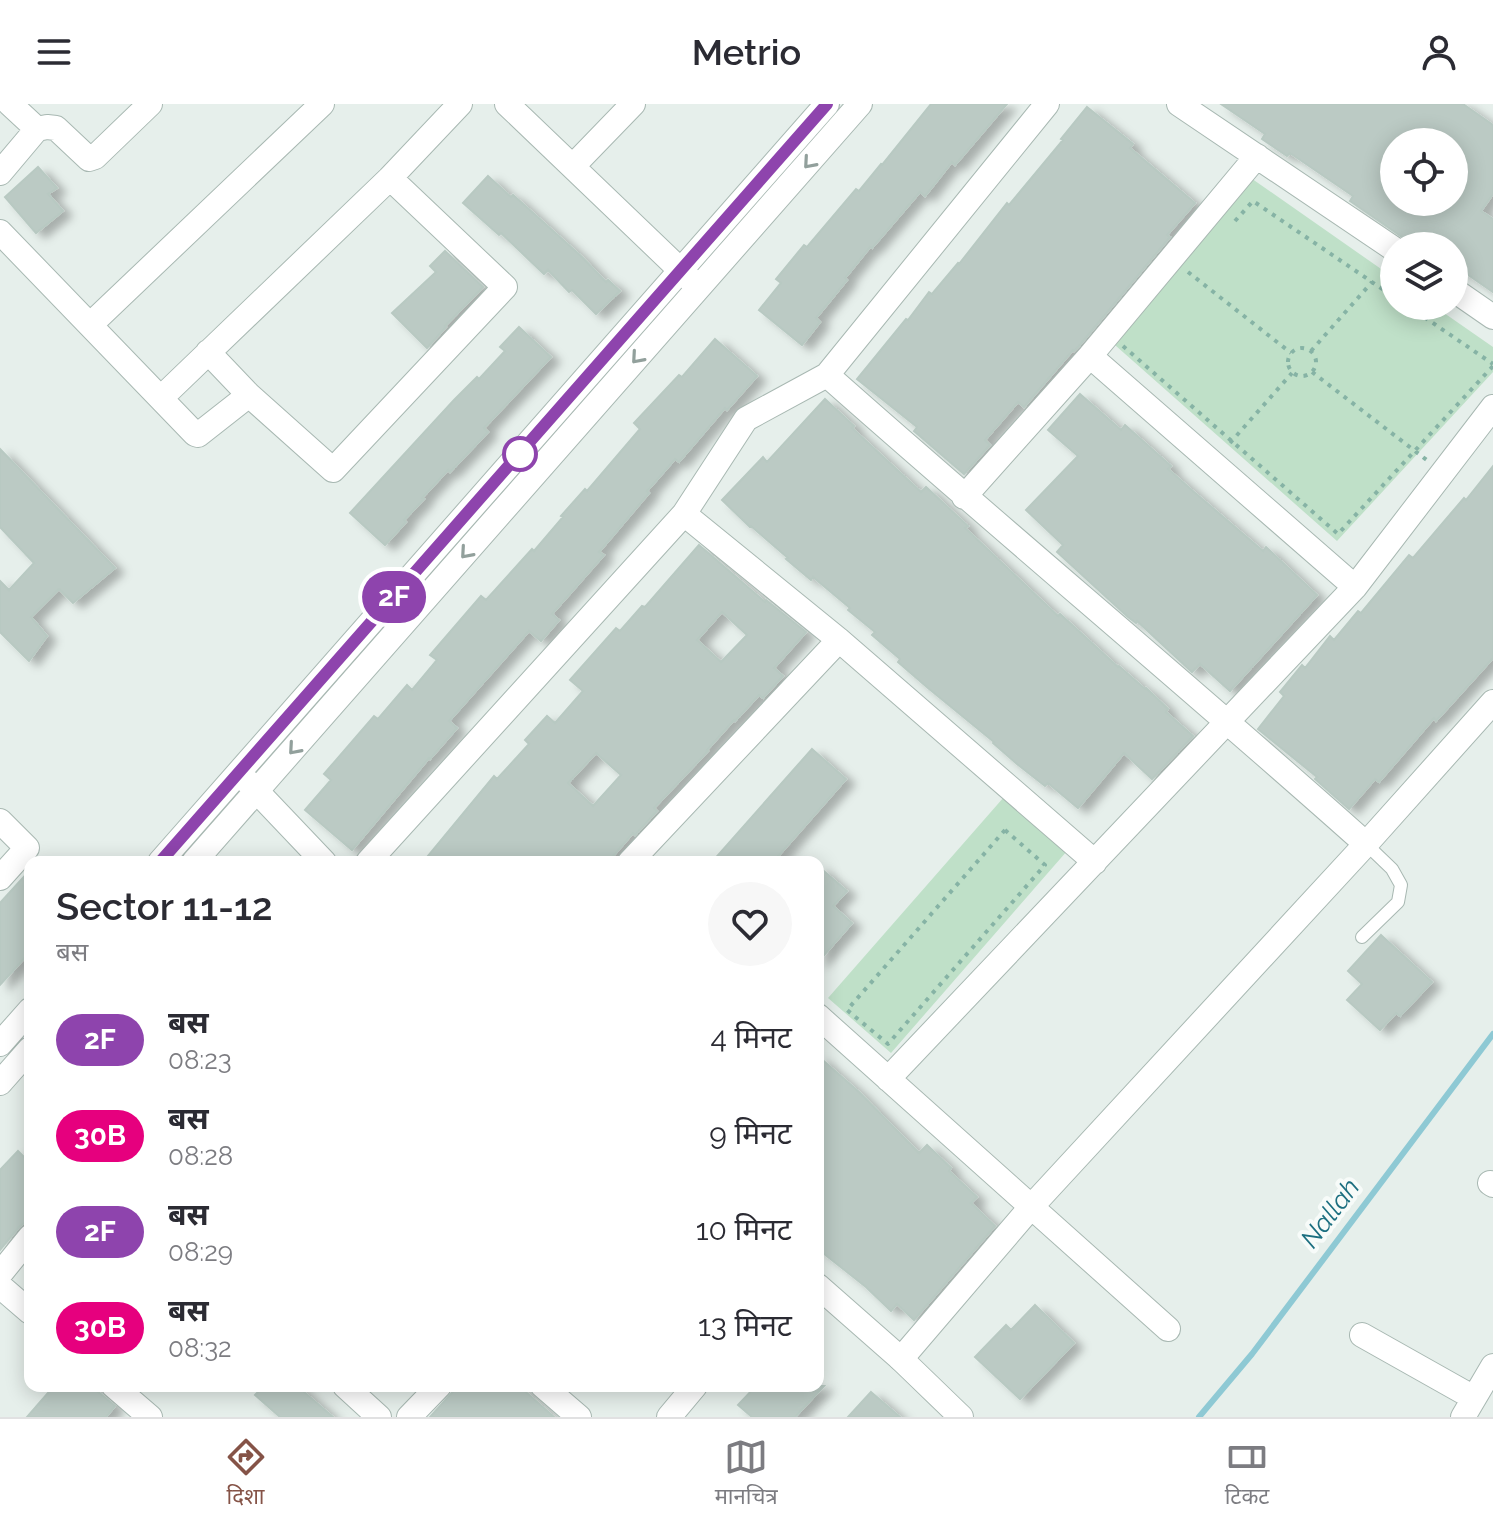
<!DOCTYPE html>
<html lang="hi">
<meta charset="utf-8">
<style>
:root{--surface:#fff;--page:#f7f7f7;--text:#2b2b33;--muted:#7c7c81;--line:#e1e1e2;--accent:#855347}
body{margin:0;font-family:Raleway,"Noto Sans Devanagari",sans-serif;background:var(--page);color:var(--text);height:100vh;display:flex;flex-direction:column;font-size:30px;white-space:nowrap}
*{box-sizing:border-box;margin:0}
p{font-size:26px;color:var(--muted)}
.icon{flex:none;width:44px;height:44px;fill:none;stroke:currentColor;stroke-width:2;stroke-linecap:round;stroke-linejoin:round}
.map{position:relative;flex:1;overflow:hidden}
.sheet{position:absolute;left:24px;top:752px;width:800px;height:536px;display:flex;flex-direction:column;background:var(--surface);border-radius:16px;box-shadow:0 4px 20px #0003}
.sheet>*{flex:none}
.badge{padding:0 16px;border-radius:26px;font-size:28px;line-height:52px}
.fabs{position:absolute;left:1380px;top:24px;display:grid;gap:16px}
.fabs a{display:grid;place-items:center;width:88px;height:88px;border-radius:50%;background:var(--surface);box-shadow:0 4px 20px #0003;font-size:40px}
.map>.badge{position:absolute;translate:-50% -50%;box-shadow:0 0 0 4px #fff}
.round{display:grid;place-items:center;flex:none;width:84px;height:84px;border-radius:42px;background:var(--page)}
.overview{display:flex;align-items:center;justify-content:space-between;height:136px;padding:0 32px}
h1{font-size:38px;font-weight:600;line-height:60px}
ul{padding:0;list-style:none}
li{display:flex;align-items:center;gap:24px;height:96px;padding:0 32px}
li div{flex:1}
li b{display:block;font-size:30px}
li em{font-style:normal}
li .badge{min-width:88px;font-weight:700;text-align:center}
header{display:flex;justify-content:space-between;align-items:center;height:104px;padding:0 32px;background:var(--surface);font-size:36px;font-weight:600}
.tabs{display:flex;justify-content:space-around;align-items:center;height:112px;border-top:2px solid var(--line);background:var(--surface);font-size:22px;color:var(--muted)}
.tabs a{display:grid;justify-items:center;gap:4px}
.tabs .on{color:var(--accent)}
.map>svg:first-child{display:block}
</style>
<header><svg class="icon" aria-label="menu" viewBox="0 0 24 24"><path d="M4 6h16M4 12h16M4 18h16"/></svg>Metrio<svg class="icon" aria-label="person" viewBox="0 0 24 24"><circle cx="12" cy="8" r="4"/><path d="M4 21q1-7 8-7t8 7"/></svg></header>
<div class="map">
<svg width="1493" height="1313" viewBox="0 0 1493 1313">
<defs>
<filter id="shadow"><feDropShadow dx="9" dy="5" stdDeviation="4" flood-color="#0004"/></filter>
</defs>
<rect width="100%" height="100%" fill="#e6efeb"/>
<path fill="#bfe0c8" d="M 1248,72 L 1394,174 L 1394,202 L 1434,202 L 1493,243 L 1493,268 L 1337,437 L 1107,234 Z
M 1004,693 L 1067,747 L 891,949 L 828,894 Z"/>
<g fill="none" stroke-linecap="round" stroke-linejoin="round">
<path stroke="#8ec9d4" stroke-width="6" d="M 1199,1313 L 1252,1250 L 1493,930"/>
</g>
<path fill="#bbcac4" stroke="#b8c9c2" stroke-width="2" fill-rule="evenodd" filter="url(#shadow)" d="M 931,0 L 1007,0 L 955,61 L 952,58 L 925,92 L 920,88 L 872,144 L 870,143 L 845,174 L 847,176 L 816,214 L 820,218 L 802,241 L 759,206 L 781,179 L 776,175 L 804,141 L 807,143 L 856,85 L 859,87 L 881,60 L 882,61 Z
M 1221,0 L 1463,0 L 1493,21 L 1493,90 L 1481,107 L 1493,115 L 1493,188 L 1454,161 L 1454,142 L 1411,142 L 1402,133 L 1350,97 L 1353,92 L 1290,49 L 1287,52 L 1262,35 L 1265,30 ZM 1394,38 L 1454,38 L 1454,98 L 1394,98 Z
M 1087,3 L 1133,40 L 1130,44 L 1195,99 L 1167,131 L 1170,133 L 1079,242 L 1074,247 L 1073,246 L 1024,303 L 1018,298 L 985,336 L 990,341 L 964,370 L 914,327 L 917,323 L 857,275 L 906,215 L 908,216 L 929,188 L 932,190 L 958,159 L 959,160 L 1007,99 L 1009,101 L 1063,36 L 1061,35 Z
M 38,63 L 57,84 L 48,90 L 63,107 L 36,129 L 5,93 Z
M 488,72 L 511,93 L 513,91 L 582,153 L 606,178 L 608,176 L 620,187 L 596,210 L 572,186 L 569,188 L 548,166 L 544,170 L 501,129 L 499,131 L 463,99 Z
M 445,147 L 483,183 L 445,222 L 446,223 L 427,244 L 392,209 L 436,168 L 430,162 Z
M 519,223 L 551,253 L 484,324 L 488,328 L 450,368 L 448,366 L 422,394 L 424,395 L 404,416 L 406,418 L 385,441 L 350,409 L 454,296 L 477,273 L 479,275 L 505,247 L 500,243 Z
M 715,235 L 757,272 L 727,306 L 725,304 L 679,358 L 675,355 L 647,387 L 649,389 L 599,448 L 604,451 L 552,510 L 559,516 L 541,537 L 529,527 L 449,617 L 457,624 L 430,655 L 429,654 L 352,746 L 305,706 L 331,676 L 324,670 L 374,612 L 378,615 L 407,581 L 412,586 L 437,556 L 430,551 L 481,492 L 486,496 L 532,445 L 534,447 L 563,413 L 561,412 L 585,385 L 587,387 L 640,325 L 634,319 L 679,271 L 682,273 Z
M 1080,290 L 1121,326 L 1125,321 L 1171,362 L 1168,365 L 1194,388 L 1263,447 L 1266,443 L 1317,491 L 1230,587 L 1200,560 L 1192,568 L 1137,517 L 1136,519 L 1128,513 L 1057,448 L 1063,441 L 1026,406 L 1078,352 L 1048,326 Z
M 825,295 L 854,322 L 852,324 L 921,388 L 926,383 L 968,422 L 965,424 L 1058,512 L 1060,510 L 1118,563 L 1119,562 L 1145,585 L 1146,584 L 1168,605 L 1166,608 L 1193,632 L 1152,675 L 1124,649 L 1078,704 L 1048,679 L 1045,682 L 1017,660 L 993,639 L 994,638 L 928,584 L 898,558 L 900,555 L 872,531 L 875,528 L 848,506 L 850,504 L 813,473 L 811,476 L 786,455 L 788,454 L 751,422 L 750,423 L 722,396 L 763,353 L 767,358 Z
M 0,345 L 115,464 L 73,499 L 59,485 L 31,513 L 47,532 L 29,557 L 0,528 L 0,477 L 9,486 L 34,459 L 0,423 Z
M 1493,362 L 1493,554 L 1436,617 L 1434,614 L 1379,678 L 1375,675 L 1349,705 L 1315,675 L 1317,673 L 1258,625 L 1284,592 L 1280,588 L 1302,561 L 1305,564 L 1330,532 L 1334,536 L 1358,507 L 1361,509 L 1409,451 L 1413,454 L 1464,394 L 1466,396 Z
M 699,441 L 765,498 L 766,496 L 806,528 L 774,564 L 783,572 L 763,594 L 759,591 L 735,617 L 734,616 L 707,646 L 708,647 L 654,704 L 657,707 L 635,731 L 633,729 L 608,758 L 423,758 L 494,672 L 497,675 L 529,640 L 525,636 L 547,612 L 555,619 L 583,587 L 570,576 L 616,524 L 620,527 L 642,502 L 645,503 ZM 722,508 L 747,531 L 721,558 L 697,536 ZM 596,649 L 621,671 L 593,702 L 568,679 Z
M 812,645 L 846,675 L 773,758 L 712,758 Z
M 818,762 L 847,787 L 833,802 L 852,819 L 818,858 Z
M 30,766 L 30,848 L 0,881 L 0,799 Z
M 1381,831 L 1432,878 L 1400,912 L 1396,909 L 1380,926 L 1347,896 L 1362,880 L 1348,867 Z
M 818,952 L 859,988 L 919,1049 L 927,1041 L 951,1064 L 949,1067 L 977,1093 L 971,1099 L 995,1122 L 914,1216 L 897,1200 L 891,1207 L 866,1183 L 818,1145 Z
M 18,1047 L 30,1059 L 30,1118 L 24,1119 L 19,1123 L 0,1146 L 0,1066 Z
M 1035,1201 L 1074,1239 L 1020,1295 L 975,1253 L 1006,1221 L 1011,1226 Z
M 54,1282 L 91,1282 L 115,1302 L 106,1313 L 27,1313 Z
M 264,1282 L 297,1282 L 333,1313 L 280,1313 L 255,1291 Z
M 458,1282 L 519,1282 L 554,1313 L 430,1313 Z
M 756,1282 L 824,1282 L 795,1313 L 752,1313 L 738,1301 Z
M 871,1288 L 900,1313 L 848,1313 Z"/>
<g fill="none" stroke-linecap="round" stroke-linejoin="round">
<g stroke="#a8b8b2" stroke-width="14">
<path id="service" d="M 1362,833 L 1398,798 L 1401,781 L 1392,765 L 1366,740"/>
</g>
<g stroke="#a8b8b2" stroke-width="26">
<path id="minor" d="M 10,0 L 37,25
M 507,0 L 696,181
M 1179,0 L 1394,145
M 573,62 L 633,0
M 0,69 L 37,25 L 47,23 L 56,24 L 89,55 L 95,53 L 150,0
M 0,128 L 195,330 L 198,331 L 249,291 L 333,366 L 505,183 L 390,74 L 460,0
M 1454,186 L 1493,213
M 90,221 L 322,0
M 208,248 L 249,291
M 1090,252 L 1355,483
M 827,271 C 1005,429 1188,581 1366,740
M 161,294 L 390,74
M 964,393 L 1090,252 L 1257,52
M 684,410 L 839,536 L 1095,758
M 0,717 L 27,744 L 0,774
M 368,758 L 684,410 L 746,315 L 827,271 L 1047,0
M 630,758 L 839,536
M 818,912 L 1168,1225
M 888,975 L 1355,483 L 1493,303
M 1490,1079 L 1493,1081
M 0,1170 L 30,1133
M 0,1182 L 30,1208
M 1362,1231 L 1474,1294
M 901,1255 L 1031,1103 L 1366,740 L 1493,598
M 114,1282 L 150,1313
M 345,1282 L 379,1313
M 543,1282 L 579,1313
M 409,1313 L 439,1282
M 669,1313 L 695,1282
M 1463,1313 L 1493,1262"/>
</g>
<g stroke="#a8b8b2" stroke-width="26">
<path id="tertiary" d="M 246,676 L 324,758
M 160,758 L 827,0
M 194,758 L 860,0
M 0,940 L 30,906
M 0,979 L 30,945
M 818,1182 L 901,1255 L 961,1313"/>
</g>
<path stroke="#86b3a5" stroke-width="4" stroke-dasharray="4 6" stroke-linecap="butt" d="M 1235,117 L 1253,97 L 1394,193
M 1188,168 L 1291,249
M 1408,202 L 1493,260
M 1123,242 L 1338,430 L 1493,262
M1288 258a14 14 0 1 1 28 0a14 14 0 1 1-28 0Z
M 1311,247 L 1372,178
M 1312,268 L 1428,357
M 1230,339 L 1292,269
M 1005,726 L 1045,761 L 888,940 L 847,906 Z"/>
<use href="#service" stroke="#fff" stroke-width="12"/>
<use href="#minor" stroke="#fff" stroke-width="24"/>
<use href="#tertiary" stroke="#fff" stroke-width="24"/>
</g>
<defs><path id="oneway-chevron" d="M-2-3.5L2.5 0L-2 3.5" fill="none" stroke-width="1.6" stroke-linecap="round" stroke-linejoin="round" transform="scale(2)"/></defs>
<g stroke="#92a09c">
<use href="#oneway-chevron" transform="translate(809 59) rotate(131)"/>
<use href="#oneway-chevron" transform="translate(637 254) rotate(131)"/>
<use href="#oneway-chevron" transform="translate(466 449) rotate(131)"/>
<use href="#oneway-chevron" transform="translate(294 645) rotate(131)"/>
</g>
<g fill="none" stroke-linecap="round" stroke-linejoin="round">
<g stroke="#fff" stroke-width="18">
<path id="line" d="M 160,758 L 827,0"/>
</g>
<use href="#line" stroke="#8e44ad" stroke-width="12"/>
</g>
<circle fill="#fff" stroke="#8e44ad" stroke-width="4" cx="520" cy="350" r="16"/>
<g text-anchor="middle" stroke-width="8" stroke-linejoin="round" paint-order="stroke">
<g font-size="26" font-style="italic" fill="#1c6f80" stroke="#f7fbf9">
<text transform="translate(1330 1109) rotate(-53)" y="9">Nallah</text>
</g>
</g>
</svg>
<div class="fabs">
<a><svg class="icon" aria-label="locate" viewBox="0 0 24 24"><circle cx="12" cy="12" r="6"/><path d="M12 2v4M12 18v4M2 12h4M18 12h4"/></svg></a>
<a><svg class="icon" aria-label="layers" viewBox="0 0 24 24"><path d="M12 4l9 5-9 5-9-5zM3 14l9 5 9-5"/></svg></a>
</div>
<b class="badge" style="left:394px;top:493px;background:#8e44ad;color:#fff">2F</b>
<section class="sheet">
<div class="overview"><div><h1>Sector 11-12</h1><p>बस</p></div><a class="round"><svg class="icon" aria-label="heart" viewBox="0 0 24 24"><path d="M12 20l-8-8c-3-5 5-10 8-4 3-6 11-1 8 4z"/></svg></a></div>
<ul>
<li><span class="badge" style="background:#8e44ad;color:#fff">2F</span><div><b>बस</b><p>08:23</p></div><em>4 मिनट</em></li>
<li><span class="badge" style="background:#e6007e;color:#fff">30B</span><div><b>बस</b><p>08:28</p></div><em>9 मिनट</em></li>
<li><span class="badge" style="background:#8e44ad;color:#fff">2F</span><div><b>बस</b><p>08:29</p></div><em>10 मिनट</em></li>
<li><span class="badge" style="background:#e6007e;color:#fff">30B</span><div><b>बस</b><p>08:32</p></div><em>13 मिनट</em></li>
</ul>
</section>
</div>
<nav class="tabs">
<a class="on"><svg class="icon" aria-label="directions" viewBox="0 0 24 24"><path d="M12 3l9 9-9 9-9-9zM9 14v-3h6M13 9l2 2-2 2"/></svg>दिशा</a>
<a><svg class="icon" aria-label="map" viewBox="0 0 24 24"><path d="M3 6l6-2 6 2 6-2v14l-6 2-6-2-6 2zM9 4v14M15 6v14"/></svg>मानचित्र</a>
<a><svg class="icon" aria-label="tickets" viewBox="0 0 24 24"><path d="M3 7h18v10H3zM15 7v10"/></svg>टिकट</a>
</nav>
